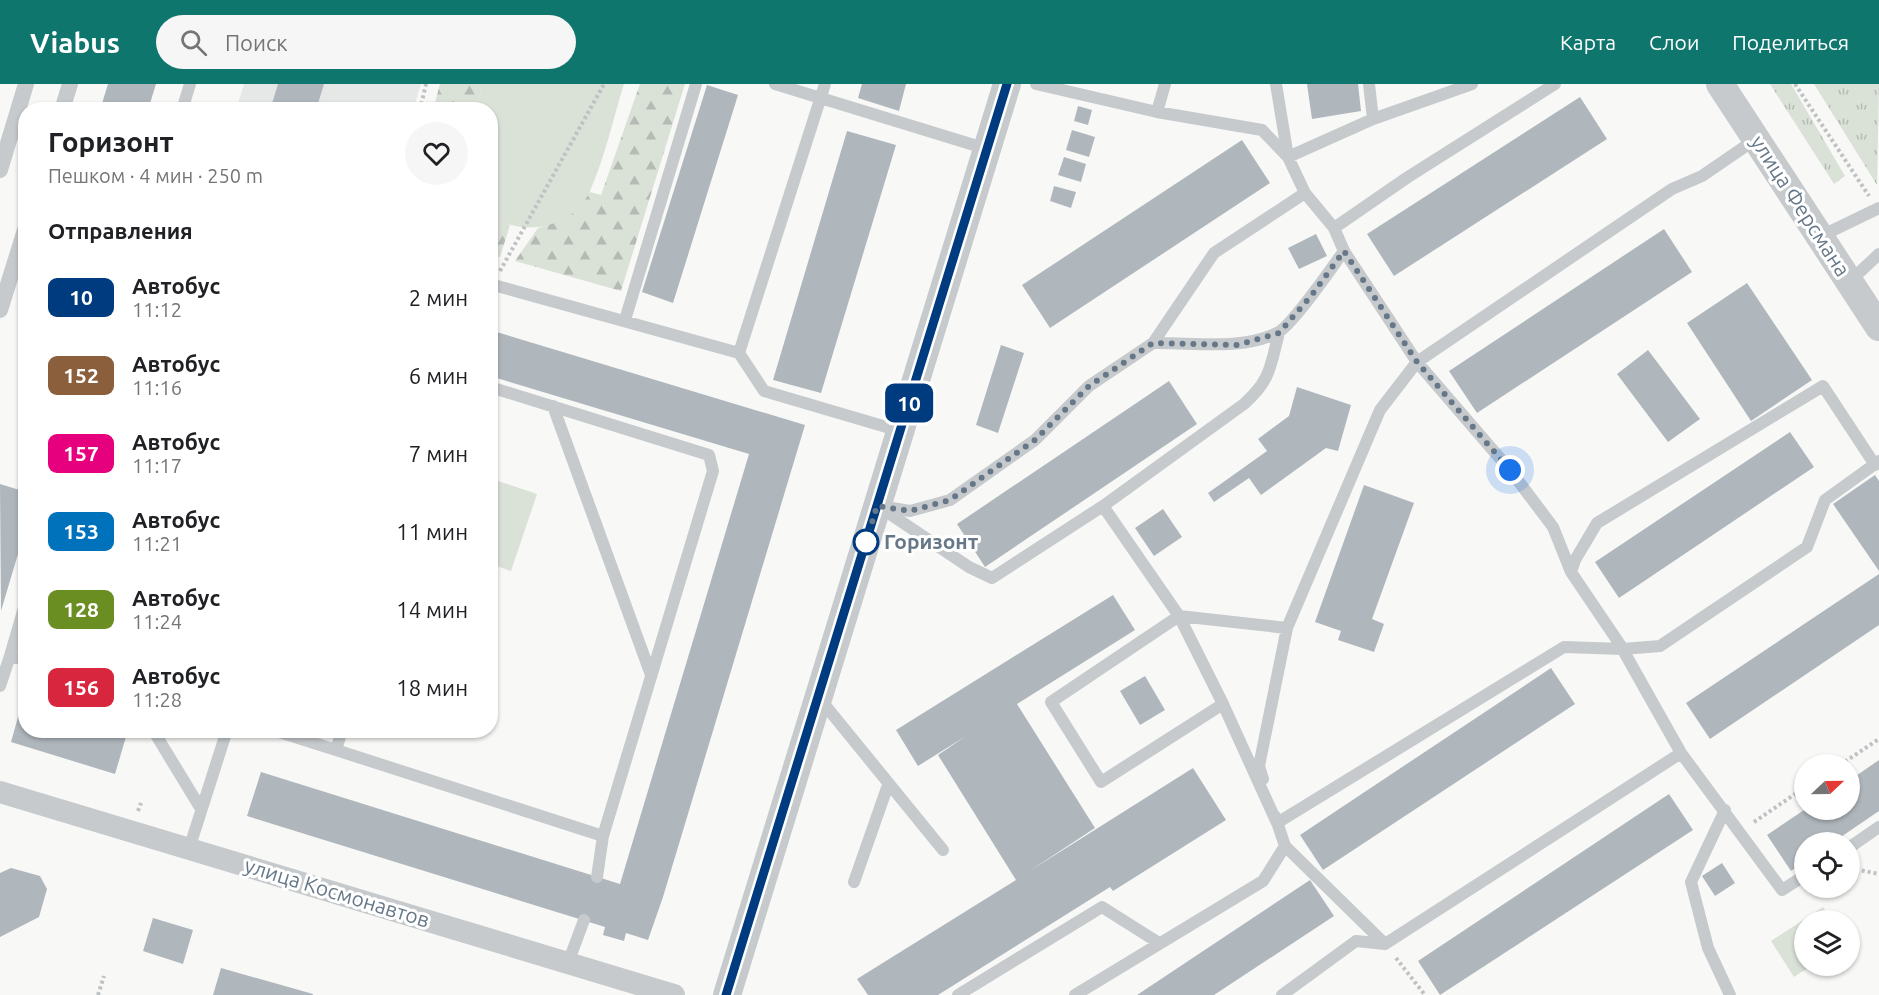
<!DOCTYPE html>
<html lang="ru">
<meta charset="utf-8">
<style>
:root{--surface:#fff;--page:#f6f6f6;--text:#202124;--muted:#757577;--accent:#0f766e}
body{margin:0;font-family:Ubuntu,sans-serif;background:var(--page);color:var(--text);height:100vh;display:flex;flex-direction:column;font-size:22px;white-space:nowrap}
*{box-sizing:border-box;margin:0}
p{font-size:20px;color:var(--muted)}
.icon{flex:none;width:33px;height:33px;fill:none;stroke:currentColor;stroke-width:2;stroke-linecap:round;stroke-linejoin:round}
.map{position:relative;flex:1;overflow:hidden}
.panel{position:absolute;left:18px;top:18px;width:480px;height:636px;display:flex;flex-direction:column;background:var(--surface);border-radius:24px;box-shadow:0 2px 4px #0004}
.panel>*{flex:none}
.badge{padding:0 12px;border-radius:9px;font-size:21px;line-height:39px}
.needle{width:39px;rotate:68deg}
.fabs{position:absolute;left:1794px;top:670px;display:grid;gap:12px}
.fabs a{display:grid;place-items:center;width:66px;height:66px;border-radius:50%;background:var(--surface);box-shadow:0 2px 4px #0004;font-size:30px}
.you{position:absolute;width:30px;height:30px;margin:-15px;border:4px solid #fff;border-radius:50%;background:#1a73e8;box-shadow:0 0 0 9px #1a73e833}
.map>.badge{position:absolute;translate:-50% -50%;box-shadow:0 0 0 3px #fff}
h2{padding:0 30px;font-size:22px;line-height:54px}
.round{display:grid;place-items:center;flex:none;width:63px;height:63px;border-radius:32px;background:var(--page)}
.head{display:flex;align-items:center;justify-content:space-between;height:102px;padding:0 30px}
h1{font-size:28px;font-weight:600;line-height:45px}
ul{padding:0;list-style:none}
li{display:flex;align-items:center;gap:18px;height:78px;padding:0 30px}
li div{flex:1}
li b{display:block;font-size:22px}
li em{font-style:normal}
li .badge{min-width:66px;font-weight:700;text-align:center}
header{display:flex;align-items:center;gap:36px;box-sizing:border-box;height:84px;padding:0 30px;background:var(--accent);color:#fff}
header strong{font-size:28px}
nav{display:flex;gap:33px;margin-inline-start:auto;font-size:21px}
.search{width:420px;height:54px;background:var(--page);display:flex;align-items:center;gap:15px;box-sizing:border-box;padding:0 21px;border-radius:33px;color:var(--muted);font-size:22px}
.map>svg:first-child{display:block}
</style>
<header>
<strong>Viabus</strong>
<div class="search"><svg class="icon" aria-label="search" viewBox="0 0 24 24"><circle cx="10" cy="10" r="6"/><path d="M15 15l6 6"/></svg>Поиск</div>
<nav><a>Карта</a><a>Слои</a><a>Поделиться</a></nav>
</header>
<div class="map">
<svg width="1879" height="911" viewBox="0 0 1879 911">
<defs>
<pattern id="grass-tufts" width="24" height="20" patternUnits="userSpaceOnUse" patternTransform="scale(1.5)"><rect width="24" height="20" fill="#dae1d7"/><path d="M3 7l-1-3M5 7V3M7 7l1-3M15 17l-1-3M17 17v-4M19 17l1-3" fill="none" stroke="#b5bbb4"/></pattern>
<pattern id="forest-firs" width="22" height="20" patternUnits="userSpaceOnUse" patternTransform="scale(1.5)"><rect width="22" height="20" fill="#dae1d7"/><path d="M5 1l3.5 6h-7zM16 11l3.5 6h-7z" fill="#b5bbb4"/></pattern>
</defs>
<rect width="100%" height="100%" fill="#f8f8f6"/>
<path fill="#e6e7e7" d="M 244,0 L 421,0 L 413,25 L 236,26 Z"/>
<path fill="url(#grass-tufts)" d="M 1770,0 L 1791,0 L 1845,92 L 1834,100 Z
M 1814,0 L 1879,0 L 1877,101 Z"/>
<path fill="url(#forest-firs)" d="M 440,0 L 483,0 L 476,25 L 433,26 Z
M 640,0 L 685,0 L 621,207 L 515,177 L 538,144 L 565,134 L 590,108 L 601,111 Z
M 490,132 L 510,141 L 500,173 L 491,171 Z"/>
<path fill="#dae1d7" d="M 483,0 L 624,0 C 613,35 605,73 590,107 C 573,145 523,153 491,132 L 490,26 L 476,25 Z
M 495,396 L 537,410 L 511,487 L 491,480 L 490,409 Z
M 1823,823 L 1832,837 L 1804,837 L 1804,882 L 1811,882 L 1794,893 L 1771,857 Z"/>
<path fill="#afb7bd" d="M 108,0 L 156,0 L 148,26 L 100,26 Z
M 278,0 L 324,0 L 316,26 L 270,26 Z
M 862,0 L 906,0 L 899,27 L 858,14 Z
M 1307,0 L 1358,0 L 1361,27 L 1312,35 Z
M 707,1 L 738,11 L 673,219 L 642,208 Z
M 1580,13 L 1607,55 L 1394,192 L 1367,150 Z
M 1078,22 L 1092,26 L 1088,41 L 1074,37 Z
M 1072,46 L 1095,53 L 1089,73 L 1066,66 Z
M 847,47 L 896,61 L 821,309 L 773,296 Z
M 1242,56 L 1270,99 L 1050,244 L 1022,201 Z
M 1064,73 L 1086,80 L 1081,98 L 1058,91 Z
M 1054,102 L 1076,108 L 1071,124 L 1050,117 Z
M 1664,145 L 1692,188 L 1477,329 L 1449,287 Z
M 1316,150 L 1327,172 L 1299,185 L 1288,164 Z
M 1747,199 L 1812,296 L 1751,337 L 1687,239 Z
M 490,246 L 805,341 L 663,813 L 648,856 L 626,849 L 624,857 L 603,851 L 605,843 L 247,732 L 261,688 L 620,800 L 749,370 L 490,292 Z
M 1001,261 L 1024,269 L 998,349 L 976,341 Z
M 1648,266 L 1700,335 L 1668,358 L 1617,290 Z
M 1169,297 L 1197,340 L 985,483 L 957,440 Z
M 1297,303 L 1351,321 L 1338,367 L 1326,364 L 1261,411 L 1249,394 L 1214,418 L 1208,409 L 1267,367 L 1258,355 L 1289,332 Z
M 1790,348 L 1814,383 L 1619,514 L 1595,478 Z
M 1875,391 L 1879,397 L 1879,487 L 1833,420 Z
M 0,400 L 26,408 L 26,443 L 1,527 Z
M 1364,401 L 1414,419 L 1372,535 L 1384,540 L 1374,568 L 1338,556 L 1341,547 L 1315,538 Z
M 1163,425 L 1182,453 L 1154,472 L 1135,444 Z
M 1879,490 L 1879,541 L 1710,655 L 1686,619 Z
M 1113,511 L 1135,546 L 1017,620 L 1095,744 L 1028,788 L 1193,684 L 1226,736 L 1113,807 L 1110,803 L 938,911 L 868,911 L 857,895 L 1016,796 L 938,671 L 966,652 L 918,682 L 896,646 Z
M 1551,584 L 1575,620 L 1323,786 L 1300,751 Z
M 1145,592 L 1165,626 L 1140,641 L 1120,607 Z
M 25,608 L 26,646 L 128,646 L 115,690 L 11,658 Z
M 1879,676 L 1879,727 L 1832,759 L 1804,759 L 1804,778 L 1791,787 L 1767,751 L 1804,726 L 1850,726 L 1850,696 Z
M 1669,710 L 1693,746 L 1440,911 L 1418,877 Z
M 1722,779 L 1735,799 L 1715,812 L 1702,792 Z
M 11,784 L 40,792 L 47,805 L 39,833 L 0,853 L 0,789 Z
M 1310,796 L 1334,832 L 1214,911 L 1137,911 Z
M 153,834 L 193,846 L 183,880 L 143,867 Z
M 221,884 L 313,910 L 313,911 L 213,911 Z"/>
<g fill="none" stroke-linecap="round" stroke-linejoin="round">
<path stroke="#bfc2c4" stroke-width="4" stroke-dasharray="3 3" stroke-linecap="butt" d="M 1795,0 L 1869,112
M 420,26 L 426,0
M 500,187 L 604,0
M 1840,681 L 1879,655
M 138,727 L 141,719
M 1754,738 L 1804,704
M 1850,784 L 1879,790
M 1396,874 L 1425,911
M 98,911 L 104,892"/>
<path stroke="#c6cacd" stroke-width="12" d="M 775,0 L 987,65
M 1276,0 L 1288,73 L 1373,35 L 1369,0
M 182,26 L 190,0
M 1157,28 L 1165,0
M 1373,35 L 1472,0
M 1334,144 L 1408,93 L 1555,0
M 1819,153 L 1879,124
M 1849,198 L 1879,170
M 490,200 L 739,269 L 764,307 L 900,347
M 625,236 L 696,0
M 1153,259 C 1193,258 1239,267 1277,249 C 1292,242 1332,183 1344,167
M 739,269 L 825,0
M 490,303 L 709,371 L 713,387 L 603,752
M 553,322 L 651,591
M 878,422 L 969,483 L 992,494 L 1103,422 L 1179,532 L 1223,620 L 1277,739 L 1564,563 L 1623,565 L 1571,488 L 1553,443 L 1510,386 L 1417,278 L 1344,167 L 1334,144 L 1305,109 L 1288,73 L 1262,46 L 1157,28 L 1036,0
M 880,422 L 910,427 L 950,416 L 1035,356 L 1089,302 L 1153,259 L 1214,169 L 1305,109
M 1103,422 L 1244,320 C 1271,296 1270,283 1279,249
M 1571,488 L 1575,476 L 1597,439 L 1823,302 L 1875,381
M 1623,565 L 1660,562 L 1807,463 L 1825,416 L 1879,377
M 1623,566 L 1681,669
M 10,572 L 26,517
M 0,602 L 10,572 L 26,576
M 820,615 L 943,766
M 1223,620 L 1101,698 L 1051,618 L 1179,532 L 1287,544
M 153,646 L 201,725
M 273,646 L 336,666 L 342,646
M 336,666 L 603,752 L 597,793
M 1263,695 L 1259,682 L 1287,544 L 1380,326 L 1417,278 L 1672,105 L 1702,92 L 1756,55
M 1725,726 L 1691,798 L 1708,864 L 1730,911
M 1275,732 L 1285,762
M 1850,763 L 1879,743
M 189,765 L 227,646
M 854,798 L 888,701
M 568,879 L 584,836
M 958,911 L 1102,823 L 1159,859
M 1075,911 L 1263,797 L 1285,762 L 1385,860 L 1681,669 L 1782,806 L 1804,792
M 1282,911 L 1356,857 L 1385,860"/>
<path stroke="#c6cacd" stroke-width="16" d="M 62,26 L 70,0
M 0,86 L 26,0
M 0,226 L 26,143"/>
<path stroke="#c6cacd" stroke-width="22" d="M 0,708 L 674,911"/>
<path stroke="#c6cacd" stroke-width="28" d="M 1720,0 L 1879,243
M 727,911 L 1007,0"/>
</g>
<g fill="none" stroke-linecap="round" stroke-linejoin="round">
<g stroke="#fff" stroke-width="14">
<path id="line" d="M 726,911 L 1007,0"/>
</g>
<use href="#line" stroke="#003b80" stroke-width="9"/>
<path stroke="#667888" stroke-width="6" stroke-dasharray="0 10.8" d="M 866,458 L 877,422 L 910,427 L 950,416 L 1035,356 L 1089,302 L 1153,259 L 1237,261 L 1279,249 L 1311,212 L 1344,167 L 1417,278 L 1510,386"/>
</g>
<circle fill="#fff" stroke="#003b80" stroke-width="3" cx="866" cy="458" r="12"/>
<g text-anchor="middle" stroke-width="6" stroke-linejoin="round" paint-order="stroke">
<g font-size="21" fill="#667888" stroke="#fff">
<text transform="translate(1800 122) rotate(57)" y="7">улица Ферсмана</text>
<text transform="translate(337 809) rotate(17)" y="7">улица Космонавтов</text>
</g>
<g font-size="21" font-weight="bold" fill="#667888" stroke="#fff" text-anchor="start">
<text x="884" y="465">Горизонт</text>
</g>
</g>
</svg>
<div class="fabs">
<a><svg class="needle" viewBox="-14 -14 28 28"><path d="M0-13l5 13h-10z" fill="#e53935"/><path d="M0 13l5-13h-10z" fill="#757577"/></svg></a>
<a><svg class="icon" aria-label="locate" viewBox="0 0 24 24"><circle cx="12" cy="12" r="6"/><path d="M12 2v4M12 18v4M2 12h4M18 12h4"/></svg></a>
<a><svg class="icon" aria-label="layers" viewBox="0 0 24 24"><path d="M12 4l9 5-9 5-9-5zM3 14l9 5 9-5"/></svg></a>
</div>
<div class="you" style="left:1510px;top:386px"></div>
<b class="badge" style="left:909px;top:319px;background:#003b80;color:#fff">10</b>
<section class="panel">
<div class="head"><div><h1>Горизонт</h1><p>Пешком · 4 мин · 250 m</p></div><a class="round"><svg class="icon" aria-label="heart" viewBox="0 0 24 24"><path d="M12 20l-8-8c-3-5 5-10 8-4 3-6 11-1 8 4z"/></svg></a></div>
<h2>Отправления</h2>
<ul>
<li><span class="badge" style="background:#003b80;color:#fff">10</span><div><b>Автобус</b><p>11:12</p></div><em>2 мин</em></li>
<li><span class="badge" style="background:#8b5e3c;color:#fff">152</span><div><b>Автобус</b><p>11:16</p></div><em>6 мин</em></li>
<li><span class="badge" style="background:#e6007e;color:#fff">157</span><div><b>Автобус</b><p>11:17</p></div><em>7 мин</em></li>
<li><span class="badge" style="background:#0072bc;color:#fff">153</span><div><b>Автобус</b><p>11:21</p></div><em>11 мин</em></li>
<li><span class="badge" style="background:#6b8e23;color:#fff">128</span><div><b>Автобус</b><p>11:24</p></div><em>14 мин</em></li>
<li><span class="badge" style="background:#d7263d;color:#fff">156</span><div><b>Автобус</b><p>11:28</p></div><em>18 мин</em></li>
</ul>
</section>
</div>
